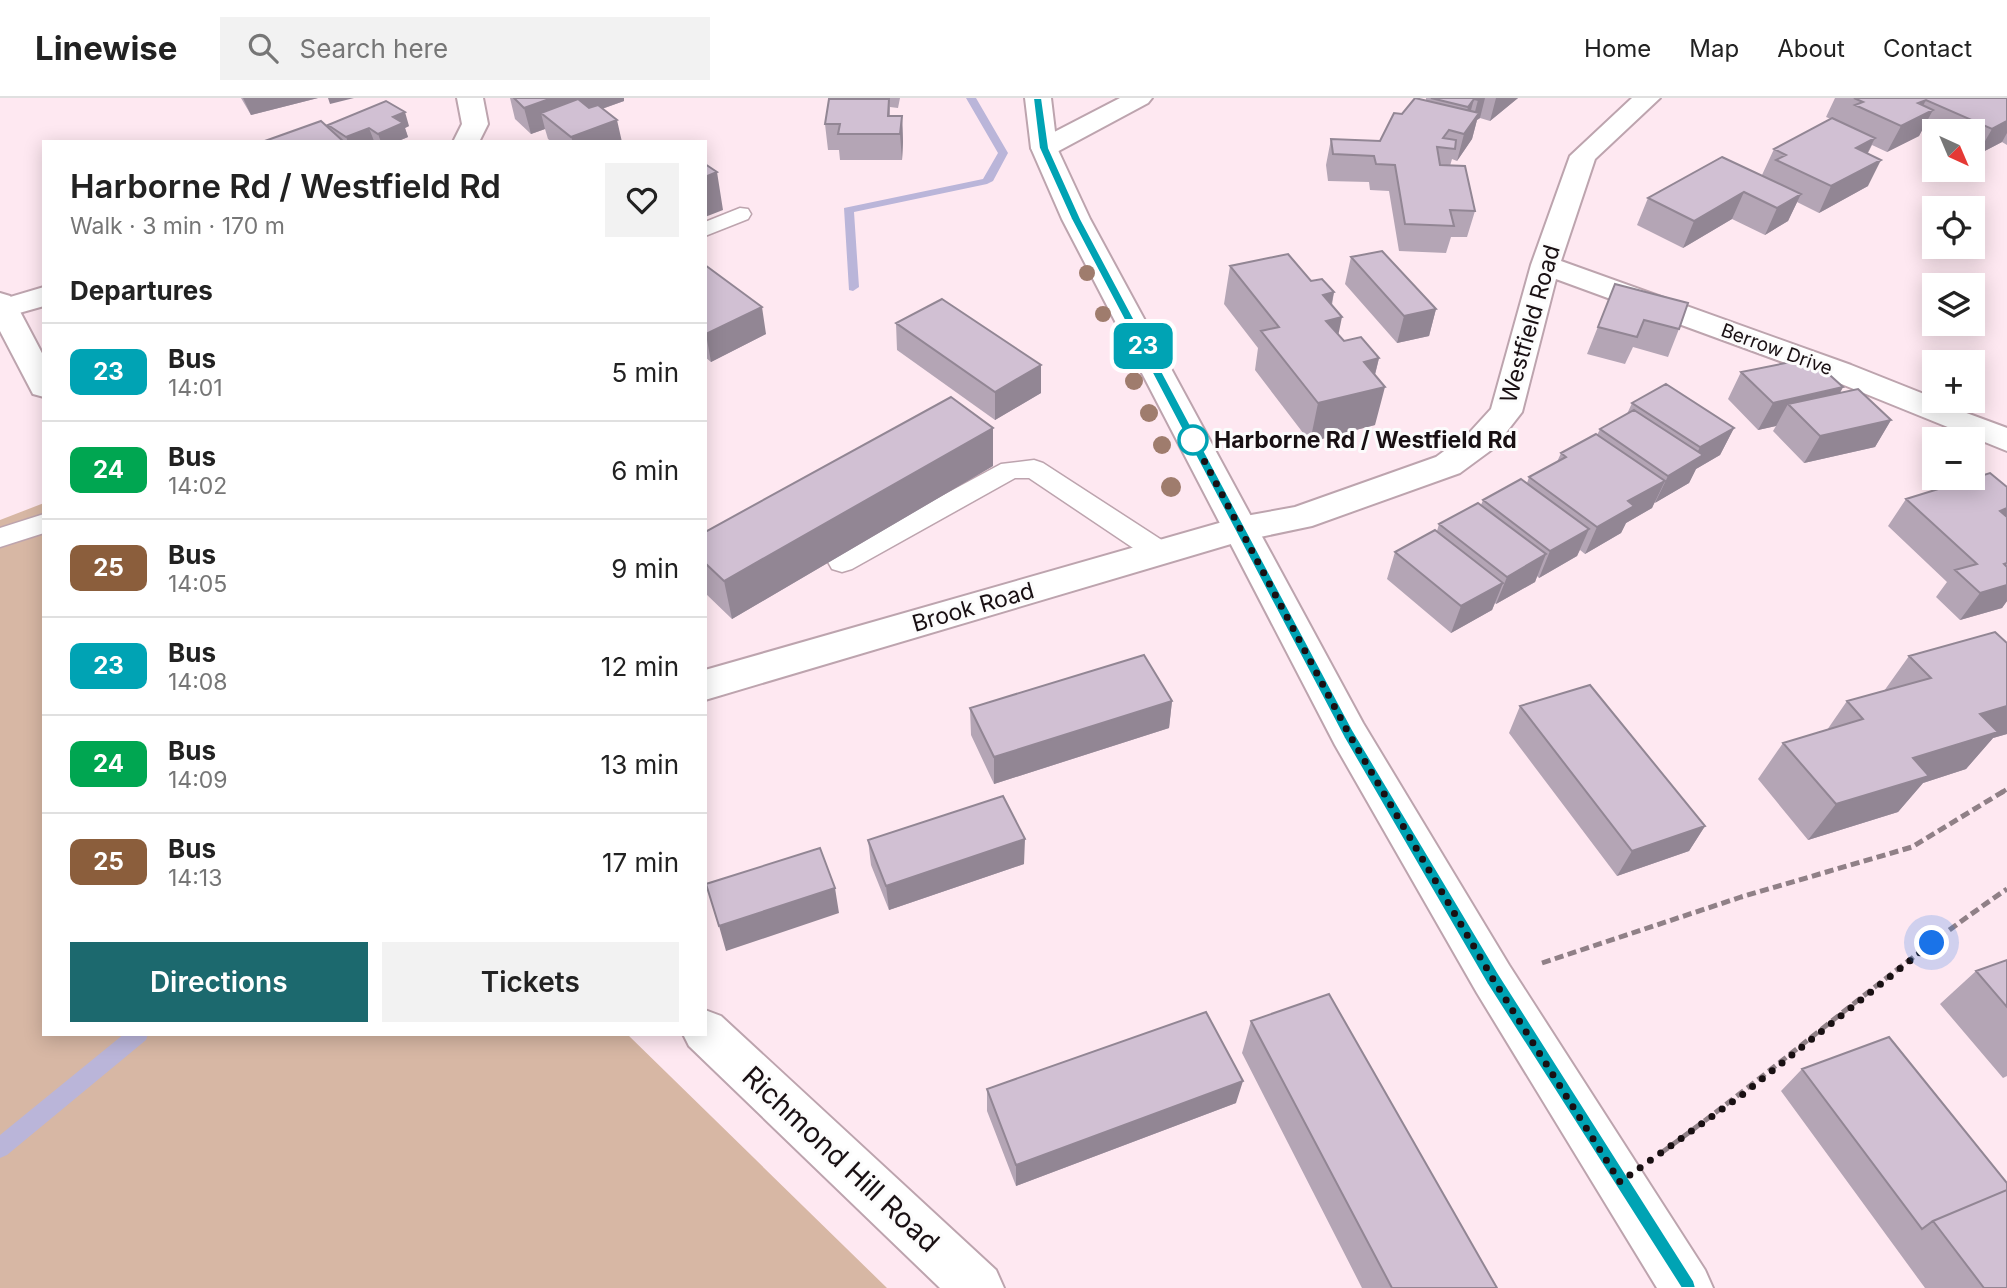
<!DOCTYPE html>
<meta charset="utf-8">
<style>
:root{--surface:#fff;--page:#f2f2f2;--text:#222;--muted:#767676;--line:#e0e0e0;--accent:#1c696e}
body{margin:0;font-family:Inter,sans-serif;background:var(--page);color:var(--text);height:100vh;display:flex;flex-direction:column;font-size:26px;white-space:nowrap}
*{box-sizing:border-box;margin:0}
p{font-size:23px;color:var(--muted)}
.icon{flex:none;width:38px;height:38px;fill:none;stroke:currentColor;stroke-width:2;stroke-linecap:round;stroke-linejoin:round}
.map{position:relative;flex:1;overflow:hidden}
.drawer{position:absolute;left:42px;top:42px;width:665px;height:896px;display:flex;flex-direction:column;background:var(--surface);border-radius:0px;box-shadow:0 4px 18px #0003}
.drawer>*{flex:none}
.badge{padding:0 14px;border-radius:10px;font-size:24px;line-height:46px}
.needle{width:46px;rotate:136deg}
.tools{position:absolute;left:1922px;top:21px;display:grid;gap:14px}
.tools a{display:grid;place-items:center;width:63px;height:63px;border-radius:0px;background:var(--surface);box-shadow:0 4px 18px #0003;font-size:35px}
.you{position:absolute;width:35px;height:35px;margin:-18px;border:5px solid #fff;border-radius:50%;background:#1a73e8;box-shadow:0 0 0 10px #1a73e833}
.map>.badge{position:absolute;translate:-50% -50%;box-shadow:0 0 0 4px #fff}
h2{padding:0 28px;font-size:26px;line-height:63px}
.round{display:grid;place-items:center;flex:none;width:74px;height:74px;border-radius:0px;background:var(--page)}
.headline{display:flex;align-items:center;justify-content:space-between;height:119px;padding:0 28px}
h1{font-size:33px;font-weight:600;line-height:52px}
.primary-button{display:flex;gap:14px;margin-top:auto;padding:14px 28px}
.primary-button a{flex:1;height:80px;border-radius:0px;background:var(--accent);color:#fff;font-size:28px;font-weight:600;line-height:80px;text-align:center}
.primary-button a+a{background:var(--page);color:var(--text)}
ul{padding:0;list-style:none}
li{display:flex;align-items:center;gap:21px;height:98px;padding:0 28px;border-top:2px solid var(--line)}
li div{flex:1}
li b{display:block;font-size:26px}
li em{font-style:normal}
li .badge{min-width:77px;font-weight:700;text-align:center}
header{display:flex;align-items:center;gap:42px;box-sizing:border-box;height:98px;padding:0 35px;background:var(--surface);border-bottom:2px solid var(--line)}
header strong{font-size:33px}
nav{display:flex;gap:38px;margin-inline-start:auto;font-size:24px}
.search{width:490px;height:63px;background:var(--page);display:flex;align-items:center;gap:18px;box-sizing:border-box;padding:0 24px;border-radius:0px;color:var(--muted);font-size:26px}
.map>svg:first-child{display:block}
</style>
<header>
<strong>Linewise</strong>
<div class="search"><svg class="icon" aria-label="search" viewBox="0 0 24 24"><circle cx="10" cy="10" r="6"/><path d="M15 15l6 6"/></svg>Search here</div>
<nav><a>Home</a><a>Map</a><a>About</a><a>Contact</a></nav>
</header>
<div class="map">
<svg width="2007" height="1190" viewBox="0 0 2007 1190">
<rect width="100%" height="100%" fill="#fee8f1"/>
<path fill="#d7b7a4" d="M 44,405 L 44,936 L 627,936 L 887,1190 L 0,1190 L 0,422 Z"/>
<g fill="none" stroke-linecap="round" stroke-linejoin="round">
<path fill="#bab5d9" fill-rule="evenodd" d="M 966,0 L 976,0 L 1008,55 L 993,83 L 987,86 L 854,114 L 859,189 L 853,193 L 849,192 L 844,110 L 983,81 L 998,55 Z
M 124,936 L 148,936 L 146,942 L 7,1057 L 0,1060 L 0,1037 Z"/>
<g stroke="#bda4ae" stroke-width="3">
<path id="lane" d="M 740,110 L 748,111 L 751,116 L 748,121 L 705,138 L 705,124 Z
M 1034,362 L 1043,365 L 1171,448 L 1175,455 L 1171,462 L 1161,465 L 1151,462 L 1029,380 L 1015,380 L 852,471 L 842,474 L 832,471 L 828,464 L 832,457 L 1001,366 Z
M 44,416 L 44,435 L 0,449 L 0,430 Z"/>
</g>
<g stroke="#bda4ae" stroke-width="4">
<path id="street" d="M 457,0 L 483,0 L 488,26 L 479,44 L 453,44 L 462,26 Z
M 1120,0 L 1152,0 L 1148,5 L 1053,56 L 1044,58 L 1035,56 L 1031,50 L 1035,44 Z
M 1632,0 L 1660,0 L 1595,61 L 1561,163 L 1851,267 L 1934,300 L 1934,303 L 2007,330 L 2007,353 L 1829,281 L 1556,181 L 1522,314 L 1494,350 L 1460,375 L 1312,428 L 1241,443 L 705,602 L 705,572 L 1240,419 L 1295,409 L 1436,359 L 1470,334 L 1491,311 L 1531,167 L 1570,58 Z
M 44,189 L 44,208 L 5,219 L 0,218 L 0,202 Z"/>
</g>
<g stroke="#bda4ae" stroke-width="4">
<path id="secondary" d="M 1025,0 L 1051,0 L 1057,50 L 1090,121 L 1363,625 L 1509,867 L 1705,1172 L 1713,1190 L 1657,1190 L 1477,895 L 1335,647 L 1062,121 L 1031,50 Z
M 0,195 L 10,198 L 15,204 L 44,259 L 44,299 L 33,296 L 0,233 Z
M 705,912 L 721,918 L 996,1172 L 1004,1190 L 940,1190 L 689,948 L 683,936 L 705,936 Z"/>
</g>
<path stroke="#908087" stroke-width="4.5" stroke-dasharray="6 3.5" stroke-linecap="butt" d="M 2001,695 L 2007,691"/>
<path stroke="#908087" stroke-width="5" stroke-dasharray="9 4.5" stroke-linecap="butt" d="M 1542,865 L 1741,799 L 1912,749 L 2004,693
M 1661,1055 C 1779,970 1887,873 2007,791"/>
<use href="#lane" fill="#fff" fill-rule="evenodd"/>
<use href="#street" fill="#fff" fill-rule="evenodd"/>
<use href="#secondary" fill="#fff" fill-rule="evenodd"/>
</g>
<g fill="#9f7c6d">
<circle cx="1087" cy="175" r="8"/>
<circle cx="1103" cy="216" r="8"/>
<circle cx="1124" cy="258" r="9"/>
<circle cx="1134" cy="283" r="9"/>
<circle cx="1149" cy="315" r="9"/>
<circle cx="1162" cy="347" r="9"/>
<circle cx="1171" cy="389" r="10"/>
</g>
<path fill="#b4a5b5" d="M 241,0 L 318,0 L 251,17 Z
M 510,0 L 624,0 L 624,3 L 602,11 L 622,44 L 552,44 L 548,41 L 545,31 L 531,36 L 515,21 Z
M 847,0 L 900,0 L 898,10 L 890,9 L 890,18 L 902,18 L 903,44 L 902,62 L 840,62 L 839,52 L 828,52 L 825,26 Z
M 1426,0 L 1518,0 L 1490,23 L 1480,20 L 1477,22 L 1472,41 L 1457,63 L 1452,61 L 1450,68 L 1475,113 L 1467,139 L 1451,139 L 1446,155 L 1399,153 L 1389,93 L 1370,92 L 1369,84 L 1328,83 L 1326,67 L 1331,41 L 1380,43 L 1402,16 L 1426,2 Z
M 1835,0 L 2007,0 L 2007,47 L 2002,44 L 1977,57 L 1972,55 L 1972,33 L 1934,33 L 1934,38 L 1922,32 L 1919,38 L 1887,54 L 1872,47 L 1868,55 L 1868,88 L 1819,115 L 1797,104 L 1788,123 L 1765,137 L 1732,121 L 1683,150 L 1637,127 L 1648,100 L 1762,77 L 1774,51 L 1831,21 L 1826,19 Z
M 328,27 L 409,28 L 405,30 L 408,39 L 396,44 L 262,44 L 329,31 Z
M 1351,159 L 1436,211 L 1429,238 L 1397,245 L 1345,186 Z
M 705,167 L 766,236 L 711,264 L 705,259 Z
M 1230,168 L 1311,183 L 1334,194 L 1332,207 L 1338,237 L 1344,243 L 1379,260 L 1375,277 L 1375,327 L 1310,344 L 1255,272 L 1258,250 L 1224,206 Z
M 1615,186 L 1679,231 L 1668,259 L 1633,249 L 1625,266 L 1587,256 Z
M 896,225 L 1041,267 L 1041,295 L 995,322 L 897,252 Z
M 1741,274 L 1843,289 L 1840,295 L 1891,322 L 1875,349 L 1804,365 L 1773,333 L 1776,328 L 1758,332 L 1728,301 Z
M 1632,305 L 1734,330 L 1720,357 L 1696,371 L 1689,385 L 1654,405 L 1652,410 L 1626,425 L 1621,435 L 1585,456 L 1580,452 L 1577,458 L 1539,480 L 1537,478 L 1535,484 L 1496,506 L 1495,505 L 1492,512 L 1451,535 L 1387,481 L 1395,454 L 1437,433 L 1439,426 L 1481,407 L 1483,402 L 1527,385 L 1529,379 L 1557,364 L 1561,355 L 1597,337 L 1600,331 L 1627,316 Z
M 993,368 L 732,521 L 705,495 L 705,434 Z
M 2007,389 L 2007,503 L 2002,510 L 1960,522 L 1936,499 L 1947,484 L 1888,428 L 1906,401 Z
M 2007,545 L 2007,636 L 1993,640 L 1966,671 L 1923,685 L 1898,714 L 1808,742 L 1758,681 L 1783,645 L 1827,632 L 1847,603 L 1884,593 L 1909,558 Z
M 1172,603 L 1169,630 L 994,686 L 971,637 L 970,610 Z
M 1520,608 L 1705,728 L 1689,753 L 1617,778 L 1509,635 Z
M 868,742 L 1024,766 L 889,812 L 871,767 Z
M 2007,862 L 2007,978 L 2003,980 L 1940,906 L 1976,873 Z
M 1251,923 L 1497,1190 L 1362,1190 L 1242,955 Z
M 1802,971 L 2007,1190 L 1925,1190 L 1781,993 Z
M 987,991 L 1236,1005 L 1016,1088 L 987,1013 Z"/>
<path fill="#928694" d="M 243,0 L 318,0 L 251,17 Z
M 328,0 L 354,0 L 330,6 Z
M 552,0 L 624,0 L 624,3 L 556,27 L 541,15 L 545,31 L 531,36 L 524,10 Z
M 1480,0 L 1485,0 L 1480,20 L 1477,22 L 1472,41 L 1457,63 L 1464,36 L 1472,25 L 1478,2 Z
M 1496,0 L 1518,0 L 1490,23 Z
M 1474,1 L 1467,27 L 1461,35 L 1468,9 Z
M 1926,2 L 1917,20 L 1933,12 L 1919,38 L 1887,54 L 1901,28 L 1918,5 Z
M 405,14 L 409,28 L 405,30 L 408,39 L 396,44 L 381,44 L 378,36 L 393,19 Z
M 902,18 L 903,44 L 902,62 L 900,36 Z
M 617,22 L 622,44 L 573,44 L 571,39 Z
M 2007,23 L 2007,35 L 2002,44 L 1977,57 L 1992,31 Z
M 369,30 L 374,43 L 348,44 L 346,39 Z
M 1875,40 L 1862,66 L 1856,50 Z
M 1881,62 L 1868,88 L 1819,115 L 1831,88 Z
M 717,74 L 723,112 L 705,119 L 705,79 Z
M 1744,94 L 1732,121 L 1683,150 L 1694,123 Z
M 1801,96 L 1788,123 L 1765,137 L 1777,110 Z
M 1334,194 L 1328,222 L 1342,219 L 1334,258 L 1318,262 L 1323,197 Z
M 762,209 L 766,236 L 711,264 L 706,236 Z
M 1436,211 L 1429,238 L 1397,245 L 1404,218 Z
M 1379,260 L 1371,292 L 1385,289 L 1375,327 L 1310,344 L 1318,305 L 1364,264 Z
M 1041,267 L 1041,295 L 995,322 L 995,294 Z
M 1843,289 L 1828,317 L 1788,306 L 1776,328 L 1758,332 L 1773,305 Z
M 1891,322 L 1875,349 L 1804,365 L 1820,338 Z
M 993,330 L 993,368 L 732,521 L 724,483 Z
M 1734,330 L 1720,357 L 1696,371 L 1689,385 L 1655,405 L 1668,378 L 1693,363 L 1700,349 Z
M 1665,383 L 1652,410 L 1626,425 L 1621,435 L 1585,456 L 1597,429 L 1628,403 Z
M 2007,410 L 2007,429 L 2000,413 Z
M 1589,431 L 1577,458 L 1539,480 L 1550,453 Z
M 1546,456 L 1535,484 L 1496,506 L 1507,479 Z
M 1503,485 L 1492,512 L 1451,535 L 1461,508 Z
M 2007,487 L 2007,503 L 2002,510 L 1960,522 L 1980,495 Z
M 1172,603 L 1169,630 L 994,686 L 994,659 Z
M 2007,608 L 2007,636 L 1993,640 L 1966,671 L 1923,685 L 1898,714 L 1808,742 L 1836,706 L 1913,660 L 1980,616 Z
M 1705,728 L 1689,753 L 1617,778 L 1632,753 Z
M 1025,741 L 1024,766 L 889,812 L 886,788 Z
M 835,790 L 839,815 L 726,853 L 719,828 Z
M 1243,983 L 1236,1005 L 1016,1088 L 1016,1067 Z"/>
<path fill="#d1c0d3" stroke="#928694" stroke-width="2" d="M 514,0 L 552,0 L 524,10 Z
M 1415,0 L 1479,15 L 1464,36 L 1449,32 L 1443,40 L 1456,42 L 1455,51 L 1437,49 L 1440,67 L 1465,68 L 1475,113 L 1450,112 L 1454,128 L 1405,126 L 1395,67 L 1376,66 L 1374,58 L 1333,56 L 1331,41 L 1380,43 L 1394,15 L 1402,16 Z
M 1431,0 L 1480,0 L 1478,2 L 1474,1 L 1468,9 Z
M 1854,0 L 2007,0 L 2007,23 L 1992,31 L 1926,2 L 1918,5 L 1933,12 L 1901,28 L 1855,7 L 1863,4 Z
M 578,1 L 589,10 L 598,7 L 617,22 L 571,39 L 541,15 Z
M 829,1 L 889,1 L 888,18 L 902,18 L 900,36 L 838,36 L 840,26 L 825,26 Z
M 386,3 L 405,14 L 393,19 L 403,25 L 378,36 L 369,30 L 346,39 L 328,27 Z
M 1832,20 L 1875,40 L 1856,50 L 1881,62 L 1831,88 L 1776,62 L 1786,57 L 1774,51 Z
M 321,23 L 344,44 L 262,44 Z
M 1722,59 L 1801,96 L 1777,110 L 1744,94 L 1694,123 L 1648,100 Z
M 705,66 L 717,74 L 705,79 Z
M 1382,153 L 1436,211 L 1404,218 L 1351,159 Z
M 1288,156 L 1311,183 L 1322,181 L 1334,194 L 1323,197 L 1342,219 L 1326,223 L 1344,243 L 1361,239 L 1379,260 L 1364,264 L 1385,289 L 1318,305 L 1261,233 L 1279,229 L 1230,168 Z
M 705,167 L 762,209 L 706,236 Z
M 1615,186 L 1688,205 L 1679,231 L 1644,222 L 1637,239 L 1598,229 Z
M 942,201 L 1041,267 L 995,294 L 896,225 Z
M 1811,260 L 1843,289 L 1773,305 L 1741,274 Z
M 1666,286 L 1734,330 L 1700,349 L 1632,305 Z
M 1858,291 L 1891,322 L 1820,338 L 1788,306 Z
M 951,299 L 993,330 L 724,483 L 705,465 L 705,434 Z
M 1634,312 L 1703,357 L 1668,378 L 1600,331 Z
M 1596,336 L 1665,383 L 1628,403 L 1634,408 L 1597,429 L 1529,379 L 1566,359 L 1561,355 Z
M 1990,375 L 2007,389 L 2007,410 L 2000,413 L 2007,419 L 2007,465 L 2004,466 L 2007,469 L 2007,487 L 1980,495 L 1955,472 L 1977,466 L 1906,401 Z
M 1521,381 L 1589,431 L 1550,453 L 1483,402 Z
M 1478,405 L 1546,456 L 1507,479 L 1439,426 Z
M 1435,432 L 1503,485 L 1461,508 L 1395,454 Z
M 1995,534 L 2007,545 L 2007,608 L 1980,616 L 1998,634 L 1913,660 L 1929,678 L 1836,706 L 1783,645 L 1863,621 L 1847,603 L 1931,580 L 1909,558 Z
M 1144,557 L 1172,603 L 994,659 L 970,610 Z
M 1590,587 L 1705,728 L 1632,753 L 1520,608 Z
M 1003,698 L 1025,741 L 886,788 L 868,742 Z
M 820,750 L 835,790 L 719,828 L 706,786 Z
M 2007,862 L 2007,909 L 1976,873 Z
M 1329,896 L 1497,1190 L 1392,1190 L 1251,923 Z
M 1206,914 L 1243,983 L 1016,1067 L 987,991 Z
M 1889,939 L 2007,1085 L 2007,1092 L 1933,1123 L 1922,1131 L 1802,971 Z
M 2007,1092 L 2007,1190 L 1984,1190 L 1933,1123 Z"/>
<path fill="#00a3b4" stroke="#fff" stroke-width="2" d="M 1033,0 L 1042,0 L 1049,50 L 1081,121 L 1353,632 L 1499,876 L 1694,1183 L 1696,1190 L 1681,1190 L 1487,886 L 1344,640 L 1071,121 L 1039,50 Z"/>
<g fill="none" stroke-linecap="round" stroke-linejoin="round">
<path stroke="#191013" stroke-width="7" stroke-dasharray="0 12.6" d="M 1193,342 L 1190,336 L 1349,636 L 1493,881 L 1620,1084 L 1742,997 L 1932,845"/>
</g>
<circle fill="#fff" stroke="#00a3b4" stroke-width="3.5" cx="1193" cy="342" r="14"/>
<g text-anchor="middle" stroke-width="6" stroke-linejoin="round" paint-order="stroke">
<g font-size="19" fill="#191013" stroke="#fcfcfc">
<text transform="translate(1777 251) rotate(20)" y="7">Berrow Drive</text>
</g>
<g font-size="23" fill="#191013" stroke="#fcfcfc">
<text transform="translate(1530 226) rotate(-74)" y="8">Westfield Road</text>
<text transform="translate(973 509) rotate(-16)" y="8">Brook Road</text>
</g>
<g font-size="23" font-weight="bold" fill="#191013" stroke="#fcfcfc" text-anchor="start">
<text x="1214" y="350">Harborne Rd / Westfield Rd</text>
</g>
<g font-size="28" fill="#191013" stroke="#fcfcfc">
<text transform="translate(841 1061) rotate(43)" y="10">Richmond Hill Road</text>
</g>
</g>
</svg>
<div class="tools">
<a><svg class="needle" viewBox="-14 -14 28 28"><path d="M0-13l5 13h-10z" fill="#e53935"/><path d="M0 13l5-13h-10z" fill="#767676"/></svg></a>
<a><svg class="icon" aria-label="locate" viewBox="0 0 24 24"><circle cx="12" cy="12" r="6"/><path d="M12 2v4M12 18v4M2 12h4M18 12h4"/></svg></a>
<a><svg class="icon" aria-label="layers" viewBox="0 0 24 24"><path d="M12 4l9 5-9 5-9-5zM3 14l9 5 9-5"/></svg></a>
<a>+</a>
<a>−</a>
</div>
<div class="you" style="left:1932px;top:845px"></div>
<b class="badge" style="left:1143px;top:248px;background:#00a3b4;color:#fff">23</b>
<section class="drawer">
<div class="headline"><div><h1>Harborne Rd / Westfield Rd</h1><p>Walk · 3 min · 170 m</p></div><a class="round"><svg class="icon" aria-label="heart" viewBox="0 0 24 24"><path d="M12 20l-8-8c-3-5 5-10 8-4 3-6 11-1 8 4z"/></svg></a></div>
<h2>Departures</h2>
<ul>
<li><span class="badge" style="background:#00a3b4;color:#fff">23</span><div><b>Bus</b><p>14:01</p></div><em>5 min</em></li>
<li><span class="badge" style="background:#00a651;color:#fff">24</span><div><b>Bus</b><p>14:02</p></div><em>6 min</em></li>
<li><span class="badge" style="background:#8b5e3c;color:#fff">25</span><div><b>Bus</b><p>14:05</p></div><em>9 min</em></li>
<li><span class="badge" style="background:#00a3b4;color:#fff">23</span><div><b>Bus</b><p>14:08</p></div><em>12 min</em></li>
<li><span class="badge" style="background:#00a651;color:#fff">24</span><div><b>Bus</b><p>14:09</p></div><em>13 min</em></li>
<li><span class="badge" style="background:#8b5e3c;color:#fff">25</span><div><b>Bus</b><p>14:13</p></div><em>17 min</em></li>
</ul>
<div class="primary-button"><a>Directions</a><a>Tickets</a></div>
</section>
</div>
